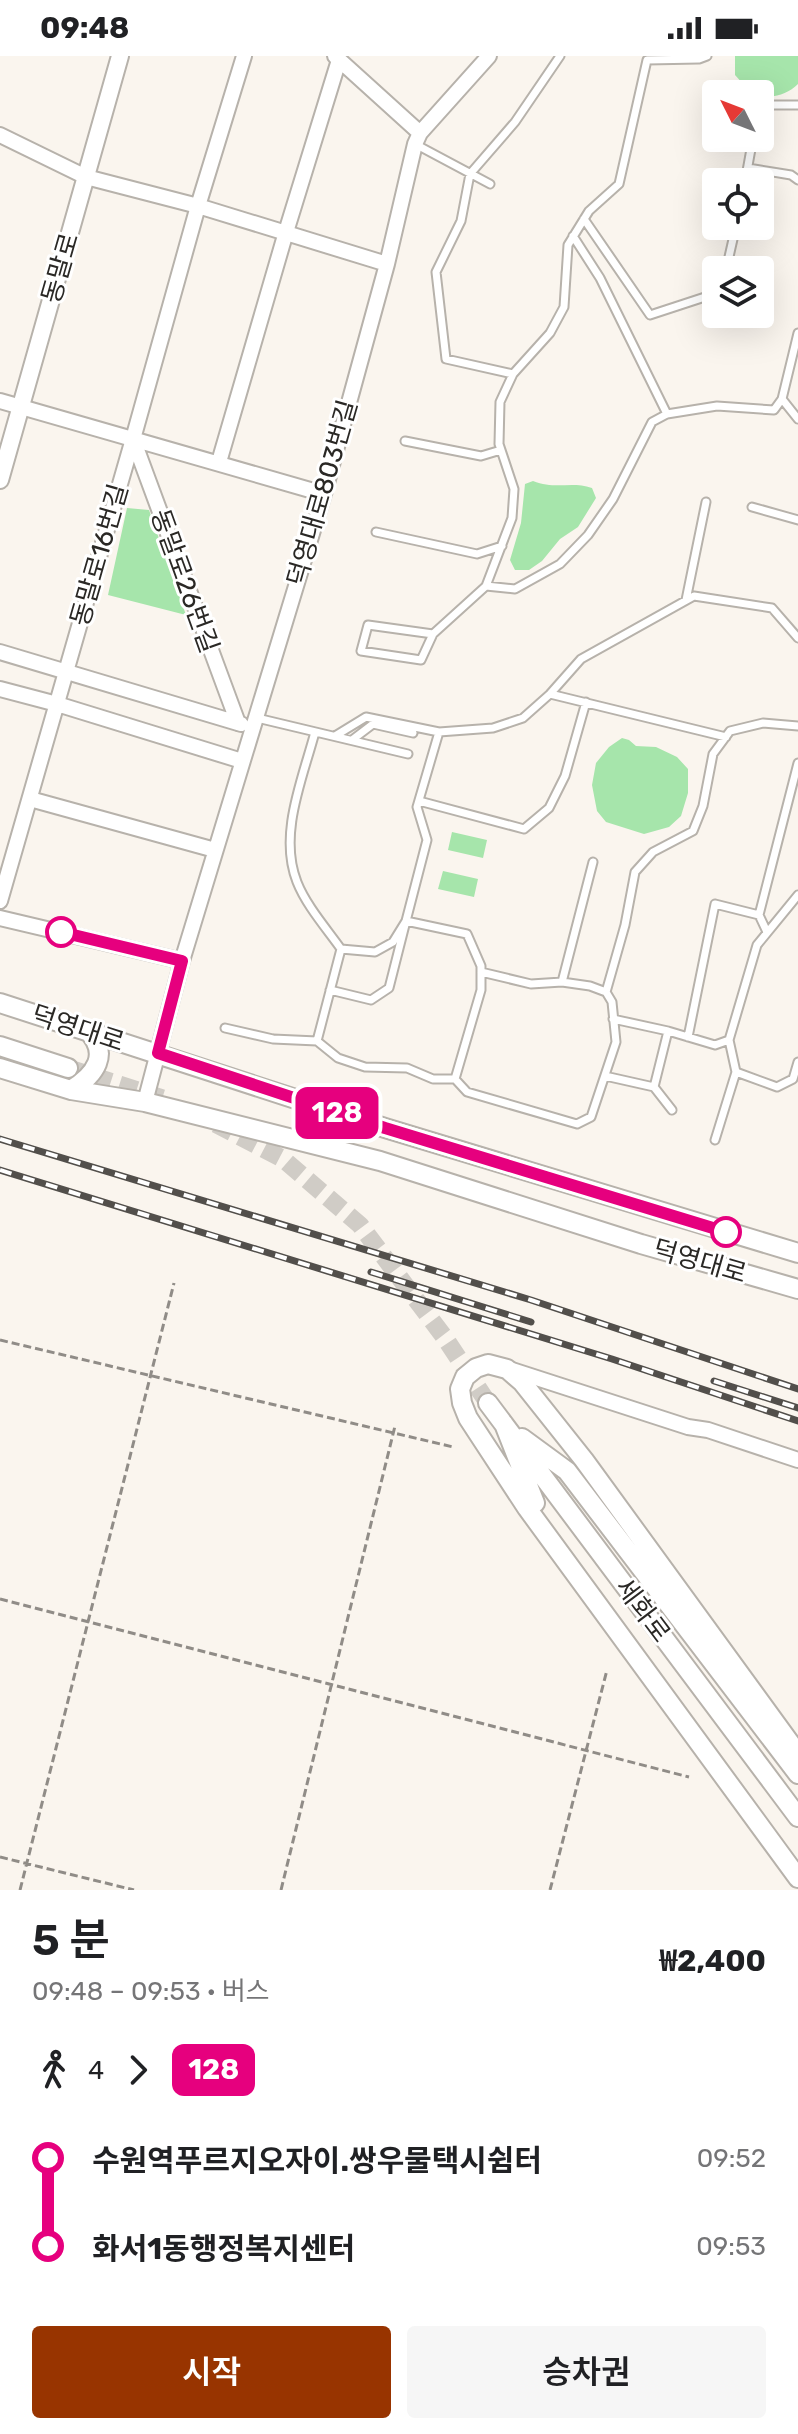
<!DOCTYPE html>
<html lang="ko">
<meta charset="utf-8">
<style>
:root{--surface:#fff;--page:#f6f6f6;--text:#202124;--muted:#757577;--accent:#983400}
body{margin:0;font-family:Rubik,"Noto Sans KR",sans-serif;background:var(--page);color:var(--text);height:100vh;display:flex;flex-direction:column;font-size:30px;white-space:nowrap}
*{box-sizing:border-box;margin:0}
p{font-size:26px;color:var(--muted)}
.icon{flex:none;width:44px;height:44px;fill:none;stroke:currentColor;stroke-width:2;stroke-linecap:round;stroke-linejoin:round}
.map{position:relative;height:1834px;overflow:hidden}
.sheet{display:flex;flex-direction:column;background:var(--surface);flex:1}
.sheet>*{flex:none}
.badge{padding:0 16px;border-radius:12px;font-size:28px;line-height:52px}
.needle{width:52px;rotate:312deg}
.controls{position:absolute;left:702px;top:24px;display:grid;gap:16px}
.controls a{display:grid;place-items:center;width:72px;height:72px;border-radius:8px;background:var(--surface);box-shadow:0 8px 32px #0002;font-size:40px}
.map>.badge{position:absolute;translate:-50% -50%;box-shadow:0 0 0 4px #fff}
.legs{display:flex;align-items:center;gap:12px;height:88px;padding:0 32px;font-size:26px}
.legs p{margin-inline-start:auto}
.summary{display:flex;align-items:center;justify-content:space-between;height:136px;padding:0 32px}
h1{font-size:44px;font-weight:600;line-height:60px}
.button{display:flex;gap:16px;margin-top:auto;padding:16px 32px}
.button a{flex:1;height:92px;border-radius:8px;background:var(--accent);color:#fff;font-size:32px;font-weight:600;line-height:92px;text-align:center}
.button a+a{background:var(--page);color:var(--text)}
ul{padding:0 32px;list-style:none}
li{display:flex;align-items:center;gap:28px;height:88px;font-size:30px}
li i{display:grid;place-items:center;width:12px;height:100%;margin:0 10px;background:currentColor}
li i::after{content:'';width:20px;height:20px;margin:-10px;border:6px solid;border-radius:50%;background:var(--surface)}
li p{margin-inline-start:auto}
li:first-child i{background:linear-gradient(#0000 50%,currentColor 0)}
li:last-child i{background:linear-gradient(currentColor 50%,#0000 0)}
.status{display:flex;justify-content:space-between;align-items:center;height:56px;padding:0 40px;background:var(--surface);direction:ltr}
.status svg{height:22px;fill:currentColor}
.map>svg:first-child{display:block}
</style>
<div class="status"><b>09:48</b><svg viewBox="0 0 49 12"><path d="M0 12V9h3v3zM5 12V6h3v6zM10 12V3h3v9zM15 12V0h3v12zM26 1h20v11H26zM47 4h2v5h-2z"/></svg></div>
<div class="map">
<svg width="798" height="1834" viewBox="0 0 798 1834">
<rect width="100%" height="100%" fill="#faf5ee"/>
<path fill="#a6e5ab" d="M 735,0 L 798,0 L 798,28 C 785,41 765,45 749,34 C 744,30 739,23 735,19 Z
M 533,425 C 556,434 571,425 592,432 L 596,442 L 578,471 L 560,483 L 542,505 L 529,514 L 515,514 L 510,504 L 521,467 L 525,428 Z
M 127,452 L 149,454 L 186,559 L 108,539 Z
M 622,682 L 629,684 L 636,690 L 656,691 L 677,701 L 688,713 L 688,737 L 681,760 L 669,771 L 644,778 L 606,766 L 597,755 L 592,729 L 596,707 L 609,691 Z
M 452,776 L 487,784 L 483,802 L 448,794 Z
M 443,815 L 478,823 L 474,841 L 438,833 Z"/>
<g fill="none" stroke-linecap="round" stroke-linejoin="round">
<path stroke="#d0ccc6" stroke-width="18" stroke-dasharray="18 9" stroke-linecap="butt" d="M 68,1012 L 164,1043
M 216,1068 L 283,1103 L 360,1169 L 445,1282 L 488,1347"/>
<g stroke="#b7b2ab" stroke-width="11">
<path id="service" d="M 760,56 L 772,49 L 798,49
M 415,88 L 490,128
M 748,112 L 791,119 L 798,124
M 745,126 L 753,82
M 584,163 L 650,259 L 708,240 L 716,232
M 573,180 L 600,222 L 667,358
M 726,214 L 736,170
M 513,318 L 446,303 L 436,216 L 461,165 L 470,118 L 515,66 L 560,0
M 782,343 L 798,363
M 405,385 L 481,400 L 501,394
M 752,451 L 798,464
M 376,476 L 477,498 L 502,490
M 486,530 L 512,462 L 514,433 L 499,388 L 500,346 L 513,318 L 550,277 L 564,251 L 568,189 L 589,155 L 619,128 L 647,4 L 699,3 L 707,0
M 686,544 L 706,446
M 433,578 L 368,569 L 361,595 L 421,604 L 433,578 L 486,530 L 515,533 L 560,508 L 588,479 L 613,443 L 652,366 L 667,358 L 717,350 L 774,354 L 782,343 L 798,277
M 550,638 L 726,681
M 257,662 L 408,698
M 315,676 C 303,722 278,778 297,826 C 306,849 326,872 341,893
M 335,680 L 366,661 L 439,676
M 352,684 L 373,668 L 413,677
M 419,745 L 524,773 L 549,752 L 565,720 L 586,646
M 759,859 L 798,707
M 481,916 L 531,928 L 562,926 L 593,806
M 330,934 L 371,944 L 389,932 L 406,865 L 467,878 L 481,910 L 481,934 L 455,1023 L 467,1036 L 577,1068 L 591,1061 L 616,986 L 612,946 L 606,936 L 590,930 L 562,926
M 606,936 L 625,869 L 635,816 L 653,796 L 693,775 L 703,750 L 713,698 L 730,675 L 763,667 L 798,670
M 613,963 L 668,975
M 225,972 L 273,983 L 317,985 L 338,1002 L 365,1011 L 407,1012 L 433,1023 L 455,1023
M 688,981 L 715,848 L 759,859 L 767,876
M 317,985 L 341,893 L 375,896 L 393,886 L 406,865 L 427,784 L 417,751 L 439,676 L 493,672 L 523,662 L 550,638 L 581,603 L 694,540 L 772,552 L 798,582
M 736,1016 L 729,984 L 757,889 L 798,839
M 605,1020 L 654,1031 L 672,1054
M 654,1031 L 668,975 L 715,989 L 729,984
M 715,1084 L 736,1016 L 777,1031 L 793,1023 L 798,1006"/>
</g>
<g stroke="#b7b2ab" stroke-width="18">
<path id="minor" d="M 335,0 L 420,77
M 0,79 L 86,121 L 198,150 L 387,208
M 0,345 L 324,438
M 219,406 L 286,176 L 339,4
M 0,596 L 241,668
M 0,633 L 57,648 L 242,705
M 238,667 L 133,383 L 198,150 L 244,0
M 30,743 L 215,794
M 0,845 L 133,383
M 0,862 L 182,905
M 145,1046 L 182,905 L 324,438 L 387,208 L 415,88 L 420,77 L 489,0
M 512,1314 L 688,1371 L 708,1374 L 798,1404"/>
</g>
<g stroke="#b7b2ab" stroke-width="20">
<path id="tertiary" d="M 0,424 L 120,0"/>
</g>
<g stroke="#b7b2ab" stroke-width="22">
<path id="secondary" d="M 0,947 L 385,1072 L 798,1197
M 0,990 L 68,1012
M 0,1012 L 71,1034 L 145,1046 L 380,1105 L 641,1188 L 798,1233
M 71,1034 C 95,1019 111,998 87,974
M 488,1347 L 798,1761
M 504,1368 L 535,1447
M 522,1382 L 567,1415 L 798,1718
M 798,1698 L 584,1404 L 522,1326 L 507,1313 L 488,1308 L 476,1312 L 465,1321 L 460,1333 L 462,1347 L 468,1362 L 527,1452 L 798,1822"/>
</g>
<path stroke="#908c87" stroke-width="3" stroke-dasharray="8 4" stroke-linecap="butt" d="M 0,1284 L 453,1391
M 0,1543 L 689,1721
M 0,1801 L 134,1834
M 20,1834 L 174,1227
M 281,1834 L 395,1370
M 550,1834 L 607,1614"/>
<use href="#service" stroke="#fff" stroke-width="7"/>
<use href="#minor" stroke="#fff" stroke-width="14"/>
<use href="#tertiary" stroke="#fff" stroke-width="16"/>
<use href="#secondary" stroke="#fff" stroke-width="18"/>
<g stroke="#524f4b" stroke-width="7">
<path id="rail" d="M 0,1083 L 531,1244 L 798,1333
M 0,1114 L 612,1303 L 798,1365
M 371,1216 L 531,1266
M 714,1325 L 798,1352"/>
</g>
<use href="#rail" stroke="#fff" stroke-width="4" stroke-dasharray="12" stroke-linecap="butt"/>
</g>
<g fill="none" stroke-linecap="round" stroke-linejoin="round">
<g stroke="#fff" stroke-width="18">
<path id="line-1" d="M 61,876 L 182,905 L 158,997 L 385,1072 L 726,1176"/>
</g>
<use href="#line-1" stroke="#e6007e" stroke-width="12"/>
</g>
<g fill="#fff" stroke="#e6007e" stroke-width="4">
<circle cx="61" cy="876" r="14"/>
<circle cx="726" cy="1176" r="14"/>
</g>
<g text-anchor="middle" stroke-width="6" stroke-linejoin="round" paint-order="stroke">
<g font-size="26" fill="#2a2825" stroke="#fff">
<text transform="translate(60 212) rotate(-74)" y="9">동말로</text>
<text transform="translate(322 437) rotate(-74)" y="9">덕영대로803번길</text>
<text transform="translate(99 499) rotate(-74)" y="9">동말로16번길</text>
<text transform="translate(185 525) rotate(70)" y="9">동말로26번길</text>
<text transform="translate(78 972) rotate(18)" y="9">덕영대로</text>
<text transform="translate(700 1205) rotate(16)" y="9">덕영대로</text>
<text transform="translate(643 1554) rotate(53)" y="9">세화로</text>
</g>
</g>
</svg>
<div class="controls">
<a><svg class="needle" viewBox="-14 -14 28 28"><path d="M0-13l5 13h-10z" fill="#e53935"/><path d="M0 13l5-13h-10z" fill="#757577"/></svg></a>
<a><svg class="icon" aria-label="locate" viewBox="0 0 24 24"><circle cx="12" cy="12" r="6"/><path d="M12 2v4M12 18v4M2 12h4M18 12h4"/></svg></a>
<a><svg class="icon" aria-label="layers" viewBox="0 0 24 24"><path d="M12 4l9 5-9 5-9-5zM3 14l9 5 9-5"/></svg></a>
</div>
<b class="badge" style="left:337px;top:1057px;background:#e6007e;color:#fff">128</b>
</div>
<section class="sheet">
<div class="summary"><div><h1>5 분</h1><p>09:48 – 09:53 · 버스</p></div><b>₩2,400</b></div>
<div class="legs"><svg class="icon" aria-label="walk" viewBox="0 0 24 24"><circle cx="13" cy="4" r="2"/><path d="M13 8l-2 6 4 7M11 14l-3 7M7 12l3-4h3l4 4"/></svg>4<svg class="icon" aria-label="forward" viewBox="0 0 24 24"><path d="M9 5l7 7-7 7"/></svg><b class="badge" style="background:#e6007e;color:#fff">128</b></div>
<ul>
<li><i style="color:#e6007e"></i><b>수원역푸르지오자이.쌍우물택시쉼터</b><p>09:52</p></li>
<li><i style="color:#e6007e"></i><b>화서1동행정복지센터</b><p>09:53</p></li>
</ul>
<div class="button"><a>시작</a><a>승차권</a></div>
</section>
